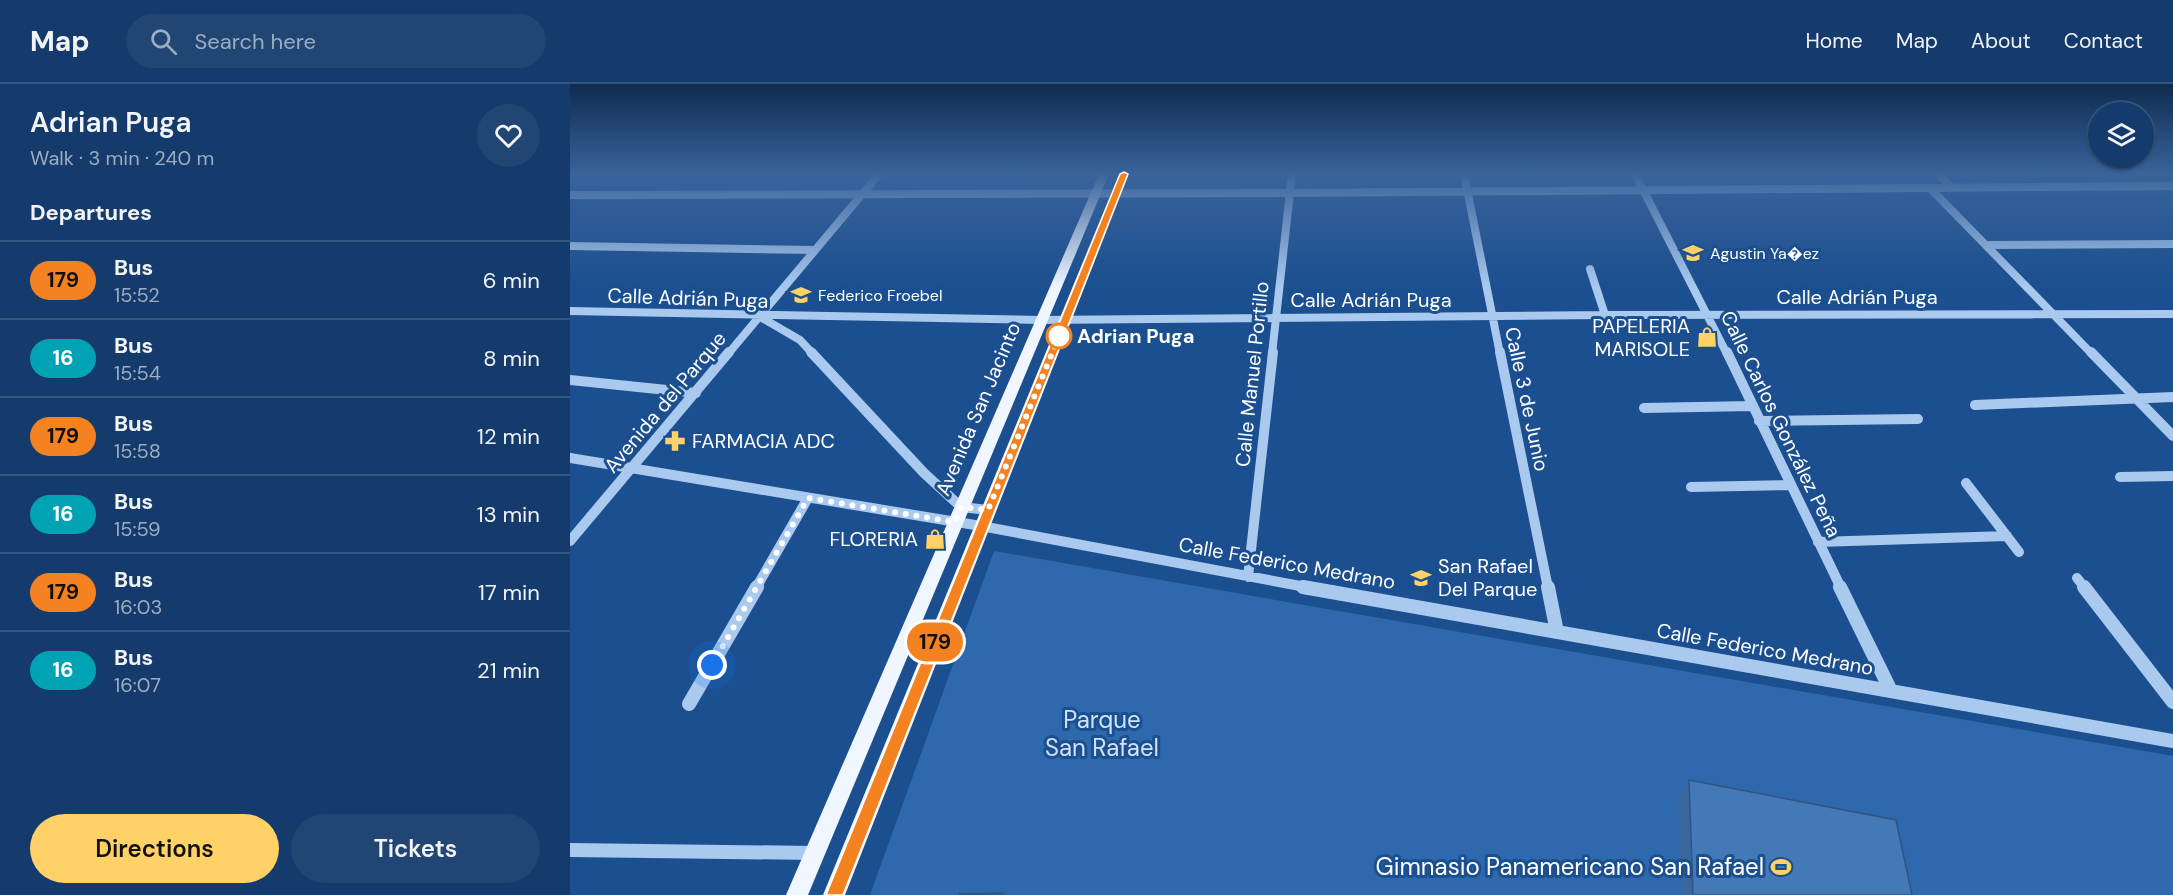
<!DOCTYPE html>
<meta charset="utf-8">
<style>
:root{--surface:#143b6b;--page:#214673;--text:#f1f3f6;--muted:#9dadc1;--line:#33557e;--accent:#ffd166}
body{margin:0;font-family:"DM Sans",sans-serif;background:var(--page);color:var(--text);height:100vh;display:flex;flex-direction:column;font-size:22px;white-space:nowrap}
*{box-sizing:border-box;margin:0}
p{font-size:20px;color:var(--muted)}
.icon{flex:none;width:33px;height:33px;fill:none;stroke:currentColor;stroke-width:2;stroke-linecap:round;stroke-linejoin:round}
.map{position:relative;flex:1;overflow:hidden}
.details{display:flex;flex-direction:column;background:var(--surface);width:570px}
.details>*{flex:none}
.badge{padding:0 12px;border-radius:20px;font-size:21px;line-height:39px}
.buttons{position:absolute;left:1518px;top:18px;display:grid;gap:12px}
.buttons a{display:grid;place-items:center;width:66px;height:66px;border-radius:50%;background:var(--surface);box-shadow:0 2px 4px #0004,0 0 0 2px var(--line);font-size:30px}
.you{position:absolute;width:30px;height:30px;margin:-15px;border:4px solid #fff;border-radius:50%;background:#1a73e8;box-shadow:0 0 0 9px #1a73e833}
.map>.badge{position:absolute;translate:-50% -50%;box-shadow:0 0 0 3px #fff}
h2{padding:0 30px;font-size:22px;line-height:54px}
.round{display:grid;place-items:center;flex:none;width:63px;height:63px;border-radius:32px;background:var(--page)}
.head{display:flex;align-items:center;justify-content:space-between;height:102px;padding:0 30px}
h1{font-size:28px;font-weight:600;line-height:45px}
.cta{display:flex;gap:12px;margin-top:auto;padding:12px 30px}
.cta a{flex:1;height:69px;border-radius:36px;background:var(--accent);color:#111;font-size:24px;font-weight:600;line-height:69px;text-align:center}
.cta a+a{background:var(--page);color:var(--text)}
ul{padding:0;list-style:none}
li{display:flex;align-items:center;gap:18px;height:78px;padding:0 30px;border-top:2px solid var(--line)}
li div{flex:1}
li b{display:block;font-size:22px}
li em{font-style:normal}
li .badge{min-width:66px;font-weight:700;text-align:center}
header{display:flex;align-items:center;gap:36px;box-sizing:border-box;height:84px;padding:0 30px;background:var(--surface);border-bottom:2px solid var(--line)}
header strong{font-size:28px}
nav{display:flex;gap:33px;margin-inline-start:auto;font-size:21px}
.search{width:420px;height:54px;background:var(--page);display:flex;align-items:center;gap:15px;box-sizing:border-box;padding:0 21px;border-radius:33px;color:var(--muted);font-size:22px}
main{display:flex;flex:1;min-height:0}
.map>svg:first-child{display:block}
</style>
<header>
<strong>Map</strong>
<div class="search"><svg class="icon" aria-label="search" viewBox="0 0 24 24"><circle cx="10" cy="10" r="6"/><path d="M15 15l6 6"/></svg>Search here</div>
<nav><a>Home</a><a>Map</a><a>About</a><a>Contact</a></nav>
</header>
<main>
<section class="details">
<div class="head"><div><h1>Adrian Puga</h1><p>Walk · 3 min · 240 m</p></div><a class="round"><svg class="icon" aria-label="heart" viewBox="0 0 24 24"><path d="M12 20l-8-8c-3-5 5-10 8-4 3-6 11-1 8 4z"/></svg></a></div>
<h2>Departures</h2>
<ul>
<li><span class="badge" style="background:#f58220;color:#111">179</span><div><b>Bus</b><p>15:52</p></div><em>6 min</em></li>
<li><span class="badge" style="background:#00a3b4;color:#fff">16</span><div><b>Bus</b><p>15:54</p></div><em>8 min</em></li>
<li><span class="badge" style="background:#f58220;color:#111">179</span><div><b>Bus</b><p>15:58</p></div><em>12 min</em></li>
<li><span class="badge" style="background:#00a3b4;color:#fff">16</span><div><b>Bus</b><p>15:59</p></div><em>13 min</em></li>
<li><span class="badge" style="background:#f58220;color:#111">179</span><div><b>Bus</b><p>16:03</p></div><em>17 min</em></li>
<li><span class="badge" style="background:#00a3b4;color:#fff">16</span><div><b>Bus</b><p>16:07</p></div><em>21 min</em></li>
</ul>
<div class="cta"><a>Directions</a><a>Tickets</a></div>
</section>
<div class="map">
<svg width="1603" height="811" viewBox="0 0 1603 811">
<rect width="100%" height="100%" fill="#1b4f8f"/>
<path fill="#2e69ad" d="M 424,467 L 1603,672 L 1603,811 L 300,811 Z"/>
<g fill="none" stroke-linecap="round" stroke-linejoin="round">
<path stroke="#a9c9ee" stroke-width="8" d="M 894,90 L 930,270
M 1065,90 L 1157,270
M 1368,90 L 1381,103
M 1360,104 L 1522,270
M 0,111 L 719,109 L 1603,102
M 1416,161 L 1603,160
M 0,162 L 245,166
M 1020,185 L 1035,231
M 0,227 L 470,236 L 1035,231 L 1603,230
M 192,234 L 230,256 L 243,270
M 158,270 L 309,90
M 702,270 L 722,90"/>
<path stroke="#a9c9ee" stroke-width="10" d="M 241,268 L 354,389 L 391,423 L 418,426
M 930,268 L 978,504
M 1157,268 L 1271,504
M 1521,268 L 1603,352
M 0,296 L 126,309
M 1405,321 L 1603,313
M 1074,324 L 1182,322
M 1189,337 L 1348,335
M 0,374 L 411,442 L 741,504
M 1550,393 L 1603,392
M 1396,399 L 1449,468
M 1121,403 L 1220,401
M 0,457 L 159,268
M 1248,458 L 1437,452
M 678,493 L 703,268
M 1507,494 L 1515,504
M 186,504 L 238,414"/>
<path stroke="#a9c9ee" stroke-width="14" d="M 733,503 L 1603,657
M 978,503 L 987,548
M 1270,503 L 1321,607
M 1514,503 L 1603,618
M 119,620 L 187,503
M 0,766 L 245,769"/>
<path fill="#f0f6ff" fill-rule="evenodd" d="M 529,90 L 539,90 L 238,811 L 216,811 Z
M 549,90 L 559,90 L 275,811 L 253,811 Z"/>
</g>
<path fill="#3a679d" d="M 1119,696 L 1342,811 L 1111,811 L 1108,716 Z"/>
<path fill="#4478b7" stroke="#305480" stroke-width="1.5" d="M 1119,696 L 1326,736 L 1342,811 L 1123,811 Z
M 433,809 L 432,811 L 389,811 L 389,810 Z"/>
<linearGradient id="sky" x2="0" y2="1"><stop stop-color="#0f2b4f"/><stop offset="0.44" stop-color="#39639b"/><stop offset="1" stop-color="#39639b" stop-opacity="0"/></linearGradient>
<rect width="1603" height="204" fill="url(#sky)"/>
<path fill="#f58220" stroke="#fff" stroke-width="1.5" d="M 554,88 L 558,90 L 273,811 L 256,811 L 550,90 Z"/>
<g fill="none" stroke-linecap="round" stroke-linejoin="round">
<path stroke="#fff" stroke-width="6" stroke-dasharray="0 10.8" d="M 142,581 L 238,414 L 385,438 L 391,423 L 418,426 L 489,252"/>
</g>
<defs>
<g id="school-bare" transform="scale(1.62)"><path d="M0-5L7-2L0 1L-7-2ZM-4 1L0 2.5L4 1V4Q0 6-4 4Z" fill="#ffd166" stroke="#1b4f8f" stroke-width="2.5" paint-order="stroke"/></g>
<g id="shop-bare" transform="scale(1.62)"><path d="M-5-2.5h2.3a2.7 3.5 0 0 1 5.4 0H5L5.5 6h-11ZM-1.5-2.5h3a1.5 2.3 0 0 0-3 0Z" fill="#ffd166" stroke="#1b4f8f" stroke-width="2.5" paint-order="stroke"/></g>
<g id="pharmacy-bare" transform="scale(1.62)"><path d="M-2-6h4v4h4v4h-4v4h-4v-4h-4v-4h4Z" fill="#ffd166" stroke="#1b4f8f" stroke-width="2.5" paint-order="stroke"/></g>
<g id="stadium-bare" transform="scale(1.62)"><path d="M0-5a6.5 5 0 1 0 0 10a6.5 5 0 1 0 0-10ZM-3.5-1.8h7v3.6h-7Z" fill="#ffd166" stroke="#1b4f8f" stroke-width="2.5" paint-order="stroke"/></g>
</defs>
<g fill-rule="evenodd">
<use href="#school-bare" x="1123" y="169"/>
<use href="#school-bare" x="231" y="211"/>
<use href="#shop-bare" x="1137" y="253"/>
<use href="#pharmacy-bare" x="105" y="357"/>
<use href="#shop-bare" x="365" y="455"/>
<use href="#school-bare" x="851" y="494"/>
<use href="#stadium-bare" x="1211" y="783"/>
</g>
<circle fill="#fff" stroke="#f58220" stroke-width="3" cx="489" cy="252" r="12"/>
<g text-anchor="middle" stroke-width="6" stroke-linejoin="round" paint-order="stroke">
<g font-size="16" fill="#fff" stroke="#1b4f8f" text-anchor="start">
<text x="1140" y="175">Agustin Ya�ez</text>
<text x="248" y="217">Federico Froebel</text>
</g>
<g font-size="20" fill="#fff" stroke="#1b4f8f">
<text x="1287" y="220">Calle Adrián Puga</text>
<text transform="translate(118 214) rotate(2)" y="7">Calle Adrián Puga</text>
<text x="801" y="223">Calle Adrián Puga</text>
<text transform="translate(682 290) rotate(-84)" y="7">Calle Manuel Portillo</text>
<text transform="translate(957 315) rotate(78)" y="7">Calle 3 de Junio</text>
<text transform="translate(95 318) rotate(-50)" y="7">Avenida del Parque</text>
<text transform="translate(408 325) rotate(-67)" y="7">Avenida San Jacinto</text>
<text transform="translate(1211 340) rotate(64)" y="7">Calle Carlos González Peña</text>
<text transform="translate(717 479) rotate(10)" y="7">Calle Federico Medrano</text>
<text transform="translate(1195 565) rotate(10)" y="7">Calle Federico Medrano</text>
</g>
<g font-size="20" fill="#fff" stroke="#1b4f8f" text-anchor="end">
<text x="1120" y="249">PAPELERIA<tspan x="1120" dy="23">MARISOLE</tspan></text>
<text x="122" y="364" text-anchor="start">FARMACIA ADC</text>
<text x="348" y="462">FLORERIA</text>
<text x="868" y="489" text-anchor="start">San Rafael<tspan x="868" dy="23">Del Parque</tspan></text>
</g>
<g font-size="20" font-weight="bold" fill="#fff" stroke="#1b4f8f" text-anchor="start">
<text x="507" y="259">Adrian Puga</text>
</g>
<g font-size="24" fill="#cfe3fa" stroke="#1b4f8f">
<text x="532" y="644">Parque<tspan x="532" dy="28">San Rafael</tspan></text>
</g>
<g font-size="24" fill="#fff" stroke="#1b4f8f" text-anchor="end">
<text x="1194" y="791">Gimnasio Panamericano San Rafael</text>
</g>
</g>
</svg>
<div class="buttons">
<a><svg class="icon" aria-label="layers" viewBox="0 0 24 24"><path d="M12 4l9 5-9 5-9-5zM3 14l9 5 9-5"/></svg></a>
</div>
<div class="you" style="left:142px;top:581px"></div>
<b class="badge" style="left:365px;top:558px;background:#f58220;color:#111">179</b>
</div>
</main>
